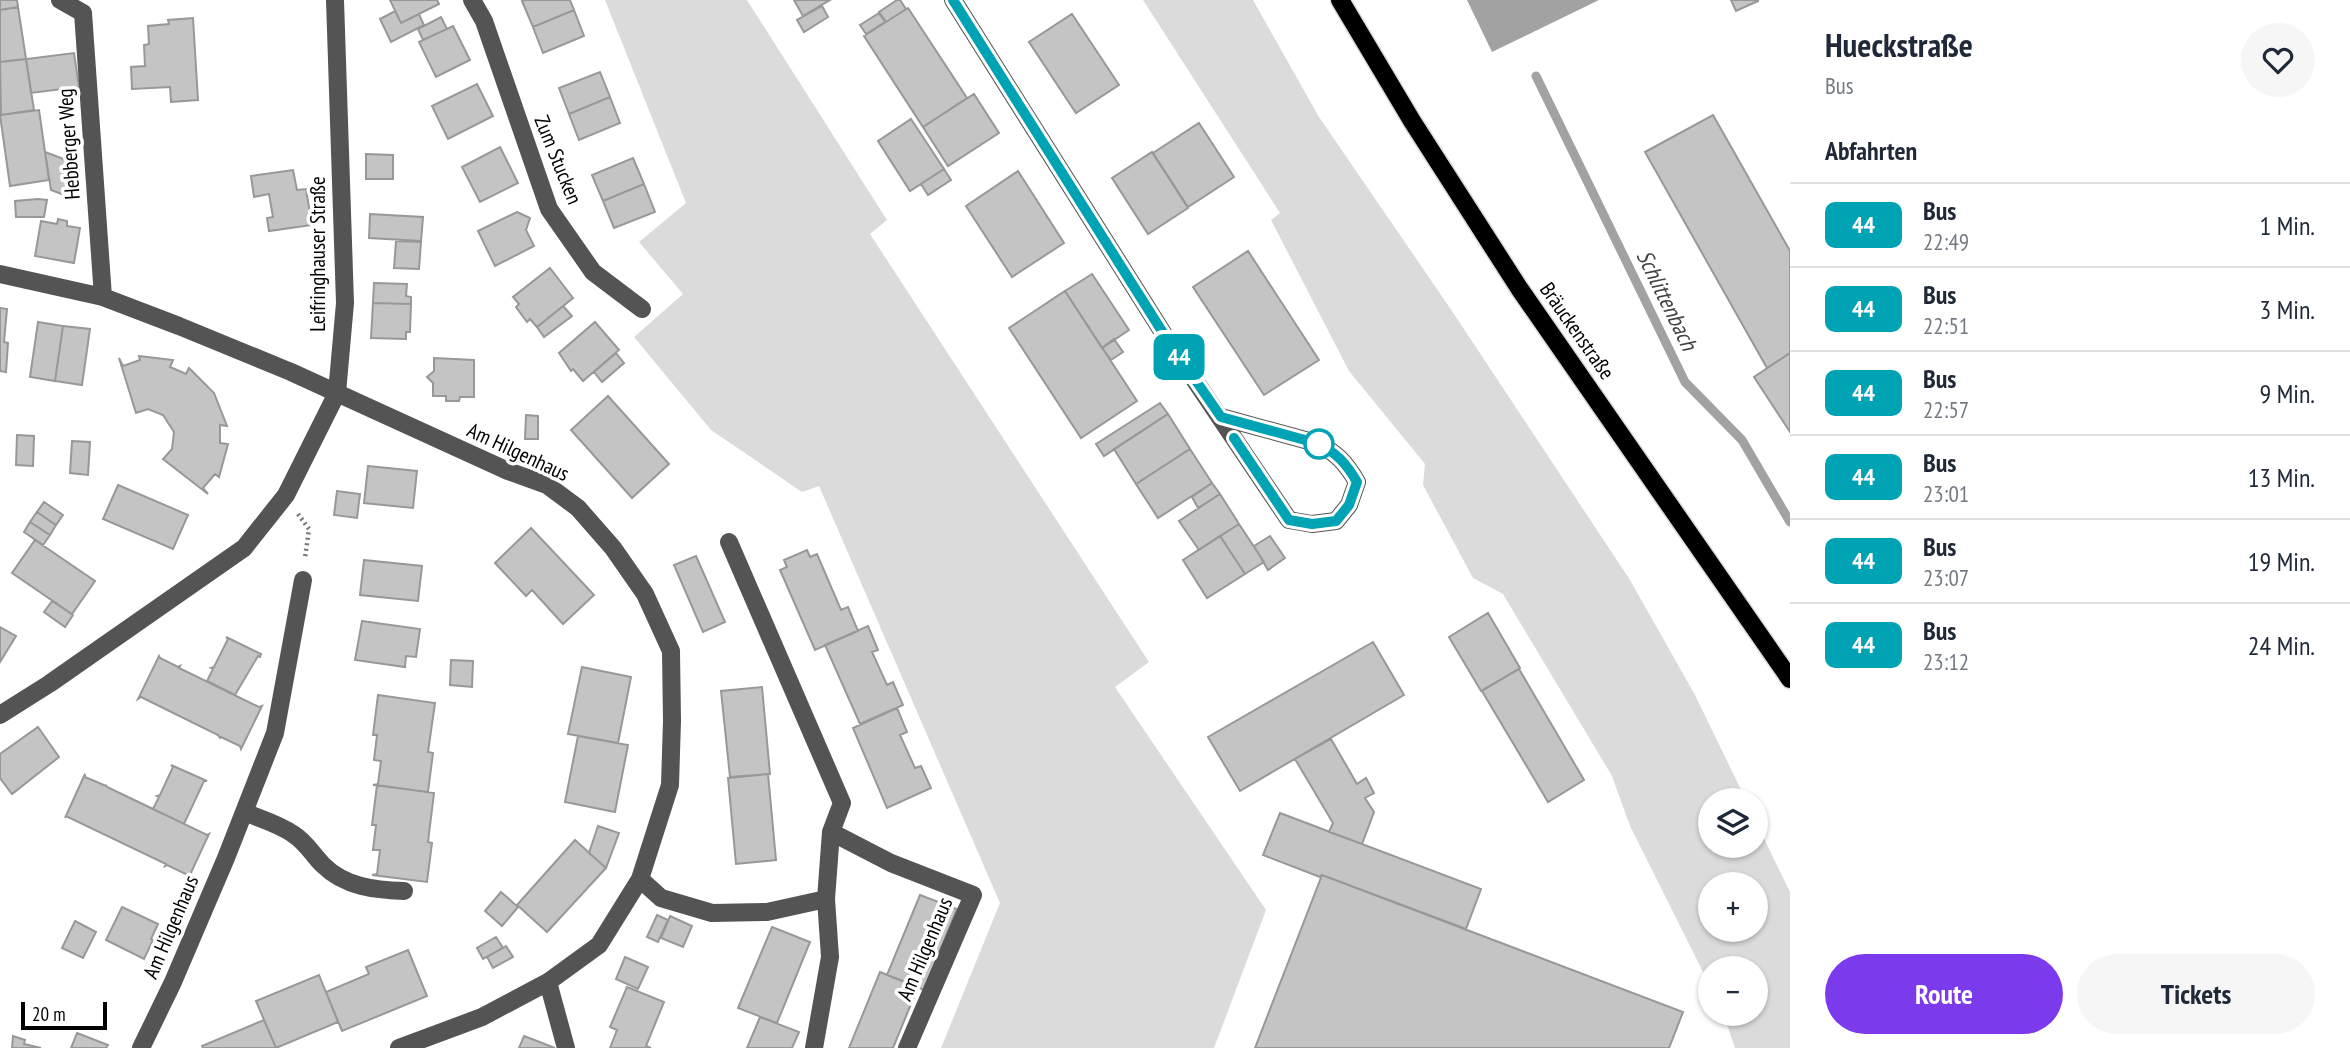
<!DOCTYPE html>
<html lang="de">
<meta charset="utf-8">
<style>
:root{--surface:#fff;--page:#f6f6f7;--text:#1f2937;--muted:#747a83;--line:#e0e1e3;--accent:#7c3aed}
body{margin:0;font-family:"PT Sans Narrow",sans-serif;background:var(--page);color:var(--text);height:100vh;display:flex;flex-direction:column;font-size:26px;white-space:nowrap}
*{box-sizing:border-box;margin:0}
p{font-size:23px;color:var(--muted)}
.icon{flex:none;width:38px;height:38px;fill:none;stroke:currentColor;stroke-width:2;stroke-linecap:round;stroke-linejoin:round}
.map{position:relative;flex:1;overflow:hidden}
.side{display:flex;flex-direction:column;background:var(--surface);width:560px}
.side>*{flex:none}
.badge{padding:0 14px;border-radius:10px;font-size:24px;line-height:46px}
.tools{position:absolute;left:1698px;top:788px;display:grid;gap:14px}
.tools a{display:grid;place-items:center;width:70px;height:70px;border-radius:50%;background:var(--surface);box-shadow:0 2px 5px #0004;font-size:35px}
.scale{position:absolute;left:21px;bottom:18px;width:86px;box-sizing:border-box;padding-left:7px;border:4px solid #000;border-top:0;font-size:19px;line-height:24px;white-space:nowrap;color:#000;-webkit-text-stroke:5px #fff;paint-order:stroke}
.map>.badge{position:absolute;translate:-50% -50%;box-shadow:0 0 0 4px #fff}
h2{padding:0 35px;font-size:26px;line-height:63px}
.round{display:grid;place-items:center;flex:none;width:74px;height:74px;border-radius:37px;background:var(--page)}
.head{display:flex;align-items:center;justify-content:space-between;height:119px;padding:0 35px}
h1{font-size:33px;font-weight:800;line-height:52px}
.button{display:flex;gap:14px;margin-top:auto;padding:14px 35px}
.button a{flex:1;height:80px;border-radius:42px;background:var(--accent);color:#fff;font-size:28px;font-weight:800;line-height:80px;text-align:center}
.button a+a{background:var(--page);color:var(--text)}
ul{padding:0;list-style:none}
li{display:flex;align-items:center;gap:21px;height:84px;padding:0 35px;border-top:2px solid var(--line)}
li div{flex:1}
li b{display:block;font-size:26px}
li em{font-style:normal}
li .badge{min-width:77px;font-weight:700;text-align:center}
main{display:flex;flex:1;min-height:0}
.map>svg:first-child{display:block}
</style>
<main>
<div class="map">
<svg width="1790" height="1048" viewBox="0 0 1790 1048">
<rect width="100%" height="100%" fill="#fff"/>
<path fill="#dbdbdb" fill-rule="evenodd" d="M 605,0 L 747,0 L 887,220 L 870,234 L 1149,662 L 1115,687 L 1266,910 L 1214,1048 L 941,1048 L 1000,903 L 819,486 L 802,492 L 711,430 L 634,337 L 683,294 L 639,242 L 686,203 Z
M 1143,0 L 1253,0 L 1319,117 L 1452,311 L 1630,580 L 1695,695 L 1746,800 L 1710,800 L 1710,845 L 1755,845 L 1755,820 L 1790,892 L 1790,1048 L 1735,1048 L 1723,1013 L 1755,1013 L 1755,968 L 1710,968 L 1710,986 L 1630,826 L 1612,776 L 1503,594 L 1473,578 L 1423,485 L 1425,464 L 1349,371 L 1271,220 L 1280,213 ZM 1710,884 L 1755,884 L 1755,929 L 1710,929 Z"/>
<path fill="#a2a2a2" d="M 1467,0 L 1599,0 L 1492,52 Z"/>
<g fill="none" stroke-linecap="round" stroke-linejoin="round">
<path stroke="#a2a2a2" stroke-width="9" d="M 1536,76 L 1685,382 L 1742,440 L 1790,522"/>
</g>
<path fill="#c4c4c4" stroke="#989898" stroke-width="2" d="M 0,0 L 17,0 L 18,7 L 0,10 Z
M 390,0 L 437,0 L 439,4 L 401,23 Z
M 525,0 L 570,0 L 574,10 L 533,27 L 522,1 Z
M 794,0 L 830,0 L 803,16 Z
M 897,0 L 900,0 L 906,9 L 886,22 L 879,12 Z
M 1731,0 L 1758,0 L 1758,1 L 1736,11 Z
M 822,6 L 828,17 L 804,32 L 797,20 Z
M 18,7 L 26,59 L 0,62 L 0,10 Z
M 908,8 L 967,98 L 923,127 L 864,36 Z
M 574,10 L 584,36 L 543,53 L 533,27 Z
M 395,11 L 401,23 L 419,14 L 424,25 L 391,42 L 380,19 Z
M 879,13 L 885,22 L 866,34 L 860,25 Z
M 1072,14 L 1119,85 L 1076,113 L 1029,42 Z
M 441,17 L 447,29 L 423,40 L 418,29 Z
M 193,18 L 198,100 L 171,102 L 170,87 L 132,89 L 131,67 L 145,66 L 144,45 L 149,44 L 148,26 L 169,24 L 168,20 Z
M 453,26 L 470,60 L 436,77 L 419,42 Z
M 74,53 L 79,87 L 31,93 L 26,59 Z
M 26,59 L 34,110 L 1,115 L 0,62 Z
M 600,72 L 610,97 L 569,114 L 559,88 Z
M 477,84 L 493,116 L 448,139 L 432,106 Z
M 974,94 L 999,133 L 948,166 L 923,127 Z
M 610,97 L 620,123 L 579,140 L 569,114 Z
M 39,110 L 49,180 L 10,186 L 0,115 Z
M 1713,115 L 1790,251 L 1790,353 L 1767,368 L 1645,152 Z
M 911,119 L 944,169 L 910,191 L 878,141 Z
M 1199,123 L 1234,177 L 1188,207 L 1153,153 Z
M 500,147 L 518,183 L 480,202 L 462,167 Z
M 45,152 L 80,165 L 67,196 L 51,190 Z
M 1152,152 L 1188,208 L 1148,234 L 1112,178 Z
M 366,154 L 393,155 L 393,179 L 366,179 Z
M 633,158 L 644,184 L 603,201 L 592,175 Z
M 944,169 L 951,180 L 928,195 L 921,184 Z
M 293,170 L 297,190 L 306,189 L 312,225 L 269,231 L 267,218 L 273,217 L 269,194 L 254,197 L 251,176 Z
M 1018,171 L 1064,243 L 1012,277 L 966,206 Z
M 644,184 L 655,212 L 614,228 L 603,201 Z
M 38,199 L 47,200 L 44,217 L 16,217 L 15,201 Z
M 517,212 L 530,218 L 526,230 L 534,246 L 495,266 L 478,231 Z
M 370,214 L 423,217 L 421,241 L 369,238 Z
M 58,219 L 67,221 L 67,226 L 80,228 L 74,263 L 35,256 L 41,221 L 57,224 Z
M 396,241 L 421,242 L 419,269 L 394,268 Z
M 1248,251 L 1319,360 L 1264,395 L 1193,287 Z
M 550,268 L 573,298 L 537,327 L 530,319 L 527,322 L 516,307 L 519,304 L 513,297 Z
M 1092,274 L 1129,330 L 1102,348 L 1065,291 Z
M 374,283 L 407,284 L 406,296 L 411,297 L 411,304 L 373,303 Z
M 1065,291 L 1137,401 L 1081,438 L 1009,328 Z
M 373,303 L 411,304 L 410,332 L 406,332 L 406,339 L 371,338 Z
M 563,306 L 572,316 L 544,337 L 537,327 Z
M 0,308 L 7,309 L 4,342 L 8,343 L 6,372 L 0,371 Z
M 38,322 L 63,326 L 55,381 L 30,377 Z
M 595,322 L 619,350 L 583,381 L 573,369 L 571,371 L 559,353 Z
M 63,326 L 90,329 L 82,385 L 55,381 Z
M 1114,339 L 1123,352 L 1111,360 L 1102,348 Z
M 616,353 L 624,363 L 602,382 L 594,372 Z
M 1790,353 L 1790,432 L 1754,377 Z
M 139,356 L 173,360 L 170,367 L 186,374 L 189,368 L 214,393 L 227,426 L 220,425 L 220,443 L 228,444 L 219,477 L 215,474 L 203,488 L 208,494 L 163,459 L 172,449 L 174,432 L 163,415 L 148,409 L 136,413 L 119,358 L 123,366 L 140,360 Z
M 434,358 L 474,360 L 474,397 L 460,397 L 459,401 L 446,401 L 446,396 L 433,396 L 433,383 L 427,377 L 434,371 Z
M 608,396 L 669,464 L 632,498 L 571,430 Z
M 1160,403 L 1168,414 L 1104,456 L 1096,444 Z
M 1168,414 L 1190,449 L 1136,484 L 1114,449 Z
M 526,415 L 538,416 L 538,439 L 525,439 Z
M 17,435 L 34,436 L 33,466 L 16,465 Z
M 72,441 L 90,442 L 88,475 L 70,473 Z
M 1190,449 L 1212,483 L 1158,518 L 1136,484 Z
M 368,466 L 417,471 L 413,508 L 364,503 Z
M 1212,483 L 1220,494 L 1198,508 L 1192,497 Z
M 118,485 L 188,515 L 173,549 L 103,519 Z
M 337,491 L 360,494 L 357,518 L 334,515 Z
M 1220,494 L 1239,524 L 1199,550 L 1179,521 Z
M 44,502 L 63,515 L 56,525 L 37,512 Z
M 37,512 L 56,525 L 50,535 L 30,522 Z
M 30,522 L 50,535 L 43,545 L 24,532 Z
M 1239,524 L 1264,562 L 1245,574 L 1220,536 Z
M 531,528 L 594,595 L 563,624 L 532,590 L 526,596 L 495,563 Z
M 1220,536 L 1245,574 L 1207,598 L 1183,560 Z
M 1270,536 L 1285,558 L 1268,570 L 1254,546 Z
M 35,540 L 95,581 L 72,614 L 12,573 Z
M 807,550 L 810,557 L 817,554 L 841,610 L 848,607 L 858,631 L 815,650 L 780,570 L 787,567 L 784,560 Z
M 696,556 L 725,622 L 703,632 L 674,565 Z
M 364,560 L 422,566 L 418,601 L 360,595 Z
M 52,601 L 73,615 L 65,627 L 44,612 Z
M 1488,613 L 1520,668 L 1481,691 L 1449,637 Z
M 362,621 L 420,629 L 416,657 L 406,656 L 405,667 L 355,660 Z
M 868,626 L 878,650 L 872,652 L 887,685 L 893,682 L 903,705 L 860,724 L 825,645 Z
M 0,627 L 16,636 L 0,662 Z
M 226,637 L 261,654 L 260,657 L 258,656 L 235,695 L 207,681 L 213,669 L 211,668 L 214,667 L 228,639 Z
M 1373,642 L 1404,695 L 1240,791 L 1208,737 Z
M 159,656 L 160,658 L 178,667 L 180,666 L 179,668 L 259,707 L 262,706 L 241,749 L 240,746 L 221,737 L 220,738 L 218,735 L 141,697 L 138,699 Z
M 451,660 L 473,661 L 472,687 L 450,685 Z
M 582,667 L 631,677 L 618,743 L 568,734 Z
M 1519,669 L 1584,780 L 1548,802 L 1482,691 Z
M 762,687 L 770,774 L 730,777 L 721,691 Z
M 378,695 L 435,703 L 428,752 L 433,753 L 428,792 L 373,785 L 378,784 L 381,761 L 374,760 L 377,735 L 373,735 Z
M 897,708 L 907,732 L 900,735 L 915,768 L 921,766 L 931,788 L 887,808 L 853,728 Z
M 38,727 L 59,757 L 12,794 L 0,778 L 0,754 Z
M 578,736 L 628,745 L 615,812 L 565,802 Z
M 1331,739 L 1357,784 L 1366,778 L 1374,793 L 1365,798 L 1374,812 L 1362,844 L 1329,832 L 1333,823 L 1295,759 Z
M 171,765 L 207,781 L 204,781 L 184,824 L 153,809 L 159,797 L 157,796 L 160,795 L 173,767 Z
M 85,774 L 85,777 L 106,786 L 106,785 L 107,787 L 153,809 L 207,835 L 209,834 L 189,877 L 188,875 L 167,865 L 165,866 L 166,864 L 66,816 L 65,818 Z
M 768,774 L 776,860 L 736,864 L 728,778 Z
M 377,785 L 434,793 L 428,842 L 432,843 L 427,882 L 372,875 L 377,874 L 380,850 L 373,850 L 376,825 L 372,825 Z
M 1280,813 L 1481,889 L 1466,929 L 1322,875 L 1320,877 L 1263,855 Z
M 598,826 L 619,833 L 606,868 L 589,853 Z
M 575,840 L 606,868 L 547,932 L 517,905 Z
M 1322,875 L 1683,1012 L 1669,1048 L 1255,1048 Z
M 501,892 L 518,907 L 502,926 L 485,911 Z
M 920,895 L 957,909 L 924,990 L 887,975 Z
M 122,907 L 158,924 L 151,939 L 153,940 L 144,959 L 106,940 Z
M 657,915 L 668,920 L 658,942 L 647,937 Z
M 670,916 L 692,926 L 683,947 L 661,938 Z
M 75,921 L 96,932 L 83,958 L 62,948 Z
M 772,927 L 810,942 L 777,1023 L 738,1008 Z
M 496,937 L 503,948 L 483,959 L 477,948 Z
M 506,946 L 513,957 L 493,968 L 487,957 Z
M 408,950 L 427,996 L 342,1031 L 326,992 L 369,974 L 366,967 Z
M 625,957 L 648,967 L 638,989 L 616,979 Z
M 880,972 L 918,987 L 893,1048 L 849,1048 Z
M 319,975 L 338,1022 L 276,1048 L 256,1001 Z
M 627,987 L 664,1002 L 646,1046 L 651,1048 L 610,1048 L 617,1030 L 610,1027 Z
M 760,1017 L 799,1032 L 792,1048 L 747,1048 Z
M 264,1020 L 276,1048 L 203,1048 L 202,1046 Z
M 77,1033 L 108,1045 L 106,1048 L 71,1048 Z
M 13,1036 L 25,1040 L 24,1044 L 41,1048 L 12,1048 Z
M 524,1036 L 555,1048 L 519,1048 Z"/>
<g fill="none" stroke-linecap="round" stroke-linejoin="round">
<g stroke="#dbdbdb" stroke-width="21">
<path id="major" d="M 1340,0 L 1412,121 L 1519,288 L 1790,679"/>
</g>
<path stroke="#767676" stroke-width="4.5" stroke-dasharray="2 3.5" stroke-linecap="butt" d="M 298,514 L 309,529 L 305,558"/>
<path stroke="#545454" stroke-width="18" d="M 60,0 L 83,13 L 103,297
M 472,0 L 484,21 L 549,209 L 593,272 L 642,309
M 953,0 L 1165,336 L 1289,520 L 1312,524 L 1336,521 L 1349,505 L 1357,482 C 1346,463 1336,452 1316,443 L 1221,417
M 0,274 L 103,297 L 179,326 L 291,372 L 508,471 L 547,485 L 578,508 L 613,548 L 645,594 L 671,651 L 672,721 L 670,785 L 640,879 L 599,945 L 548,982 L 482,1017 L 399,1048
M 0,715 L 49,684 L 244,548 L 286,495 L 337,393 L 345,303 L 335,0
M 244,812 C 261,819 279,824 293,834 C 306,842 313,855 323,865 C 345,887 375,890 404,891
M 831,832 L 891,863 L 973,895 L 907,1048
M 640,879 L 661,898 L 712,913 L 767,912 L 826,899 L 831,832 L 842,803 L 729,542
M 548,982 L 566,1048
M 141,1048 L 173,982 L 226,858 L 275,733 L 303,580
M 814,1048 L 830,957 L 826,899"/>
<use href="#major" stroke="#000" stroke-width="18"/>
</g>
<g fill="none" stroke-linecap="round" stroke-linejoin="round">
<g stroke="#fff" stroke-width="16">
<path id="line" d="M 953,0 L 1165,336 L 1221,417 L 1316,443 C 1336,452 1346,463 1357,482 L 1349,505 L 1336,521 L 1312,524 L 1289,520 L 1234,438"/>
</g>
<use href="#line" stroke="#00a3b4" stroke-width="10"/>
</g>
<circle fill="#fff" stroke="#00a3b4" stroke-width="3.5" cx="1319" cy="444" r="14"/>
<g text-anchor="middle" stroke-width="7" stroke-linejoin="round" paint-order="stroke">
<g font-size="21" fill="#000" stroke="#fff">
<text transform="translate(69 144) rotate(-94)" y="7">Hebberger Weg</text>
<text transform="translate(558 160) rotate(68)" y="7">Zum Stucken</text>
<text transform="translate(318 254) rotate(-90)" y="7">Leifringhauser Straße</text>
<text transform="translate(1577 331) rotate(55)" y="7">Bräuckenstraße</text>
<text transform="translate(518 452) rotate(25)" y="7">Am Hilgenhaus</text>
<text transform="translate(171 927) rotate(-67)" y="7">Am Hilgenhaus</text>
<text transform="translate(925 949) rotate(-67)" y="7">Am Hilgenhaus</text>
</g>
<g font-size="23" font-style="italic" fill="#434343" stroke="#fff">
<text transform="translate(1667 300) rotate(64)" y="8">Schlittenbach</text>
</g>
</g>
</svg>
<div class="tools">
<a><svg class="icon" aria-label="layers" viewBox="0 0 24 24"><path d="M12 4l9 5-9 5-9-5zM3 14l9 5 9-5"/></svg></a>
<a>+</a>
<a>−</a>
</div>
<div class="scale">20 m</div>
<b class="badge" style="left:1179px;top:357px;background:#00a3b4;color:#fff">44</b>
</div>
<section class="side">
<div class="head"><div><h1>Hueckstraße</h1><p>Bus</p></div><a class="round"><svg class="icon" aria-label="heart" viewBox="0 0 24 24"><path d="M12 20l-8-8c-3-5 5-10 8-4 3-6 11-1 8 4z"/></svg></a></div>
<h2>Abfahrten</h2>
<ul>
<li><span class="badge" style="background:#00a3b4;color:#fff">44</span><div><b>Bus</b><p>22:49</p></div><em>1 Min.</em></li>
<li><span class="badge" style="background:#00a3b4;color:#fff">44</span><div><b>Bus</b><p>22:51</p></div><em>3 Min.</em></li>
<li><span class="badge" style="background:#00a3b4;color:#fff">44</span><div><b>Bus</b><p>22:57</p></div><em>9 Min.</em></li>
<li><span class="badge" style="background:#00a3b4;color:#fff">44</span><div><b>Bus</b><p>23:01</p></div><em>13 Min.</em></li>
<li><span class="badge" style="background:#00a3b4;color:#fff">44</span><div><b>Bus</b><p>23:07</p></div><em>19 Min.</em></li>
<li><span class="badge" style="background:#00a3b4;color:#fff">44</span><div><b>Bus</b><p>23:12</p></div><em>24 Min.</em></li>
</ul>
<div class="button"><a>Route</a><a>Tickets</a></div>
</section>
</main>
